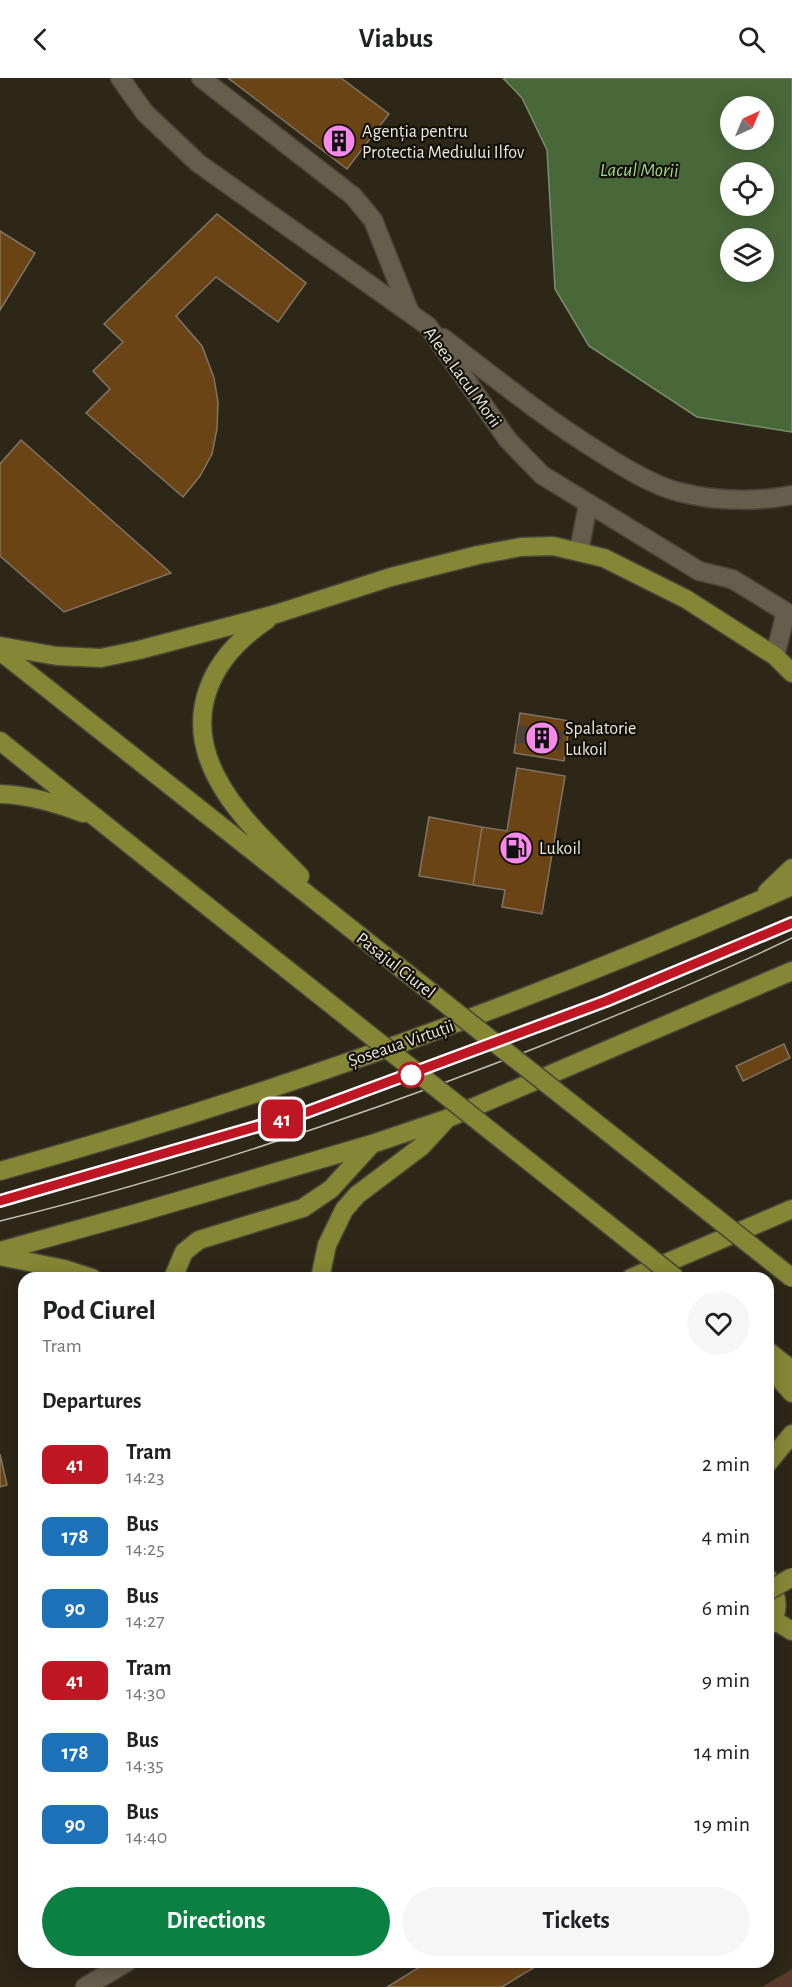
<!DOCTYPE html>
<meta charset="utf-8">
<style>
:root{--surface:#fff;--page:#f6f6f6;--text:#202124;--muted:#757577;--accent:#0b8043}
body{margin:0;font-family:"Alegreya Sans",sans-serif;background:var(--page);color:var(--text);height:100vh;display:flex;flex-direction:column;font-size:22px;white-space:nowrap}
*{box-sizing:border-box;margin:0}
p{font-size:20px;color:var(--muted)}
.icon{flex:none;width:33px;height:33px;fill:none;stroke:currentColor;stroke-width:2;stroke-linecap:round;stroke-linejoin:round}
.map{position:relative;flex:1;overflow:hidden}
.details{position:absolute;left:18px;top:1194px;width:756px;height:696px;display:flex;flex-direction:column;background:var(--surface);border-radius:18px;box-shadow:0 3px 15px #0003}
.details>*{flex:none}
.badge{padding:0 12px;border-radius:9px;font-size:21px;line-height:39px}
.needle{width:39px;rotate:44deg}
.fabs{position:absolute;left:720px;top:18px;display:grid;gap:12px}
.fabs a{display:grid;place-items:center;width:54px;height:54px;border-radius:50%;background:var(--surface);box-shadow:0 3px 15px #0003;font-size:30px}
.map>.badge{position:absolute;translate:-50% -50%;box-shadow:0 0 0 3px #fff}
h2{padding:0 24px;font-size:22px;line-height:54px}
.round{display:grid;place-items:center;flex:none;width:63px;height:63px;border-radius:32px;background:var(--page)}
.summary{display:flex;align-items:center;justify-content:space-between;height:102px;padding:0 24px}
h1{font-size:28px;font-weight:600;line-height:45px}
.action{display:flex;gap:12px;margin-top:auto;padding:12px 24px}
.action a{flex:1;height:69px;border-radius:36px;background:var(--accent);color:#fff;font-size:24px;font-weight:600;line-height:69px;text-align:center}
.action a+a{background:var(--page);color:var(--text)}
ul{padding:0;list-style:none}
li{display:flex;align-items:center;gap:18px;height:72px;padding:0 24px}
li div{flex:1}
li b{display:block;font-size:22px}
li em{font-style:normal}
li .badge{min-width:66px;font-weight:700;text-align:center}
header{display:flex;justify-content:space-between;align-items:center;height:78px;padding:0 24px;background:var(--surface);font-size:27px;font-weight:600}
.map>svg:first-child{display:block}
</style>
<header><svg class="icon" aria-label="back" viewBox="0 0 24 24"><path d="M15 5l-7 7 7 7"/></svg>Viabus<svg class="icon" aria-label="search" viewBox="0 0 24 24"><circle cx="10" cy="10" r="6"/><path d="M15 15l6 6"/></svg></header>
<div class="map">
<svg width="792" height="1909" viewBox="0 0 792 1909">
<rect width="100%" height="100%" fill="#2d2718"/>
<path fill="#59392c" d="M 792,1891 L 792,1909 L 762,1909 Z"/>
<path fill="#496839" stroke="#7a8e6a" stroke-width="1.5" fill-rule="evenodd" d="M 503,0 L 792,0 L 792,354 L 697,339 L 589,268 L 555,211 L 547,72 L 522,20 ZM 730,28 L 764,28 L 764,62 L 730,62 ZM 730,94 L 764,94 L 764,128 L 730,128 ZM 730,160 L 764,160 L 764,194 L 730,194 Z"/>
<path fill="#6b4416" stroke="#827466" stroke-width="1.5" d="M 228,0 L 341,0 L 389,36 L 347,91 Z
M 217,136 L 306,205 L 278,244 L 216,199 L 176,238 L 202,268 L 214,300 L 218,324 L 217,351 L 212,376 L 200,398 L 183,419 L 86,335 L 110,311 L 93,293 L 123,264 L 104,246 Z
M 0,153 L 35,175 L 0,232 Z
M 21,362 L 171,495 L 64,534 L 0,478 L 0,386 Z
M 520,635 L 570,643 L 564,683 L 514,675 Z
M 517,690 L 565,698 L 542,836 L 502,829 L 505,812 L 473,807 L 482,749 L 507,753 Z
M 429,739 L 482,749 L 473,807 L 419,798 Z
M 784,966 L 790,980 L 743,1003 L 736,988 Z
M 0,1376 L 7,1407 L 0,1409 Z
M 428,1884 L 543,1884 L 502,1909 L 387,1909 Z"/>
<g fill="none" stroke-linecap="round" stroke-linejoin="round">
<path stroke="#4a4436" stroke-width="18" stroke-dasharray="18 9" stroke-linecap="butt" d="M 517,656 L 566,664"/>
<g stroke="#494438" stroke-width="21">
<path id="minor" d="M 120,0 L 145,35 L 198,85 L 428,248 L 508,362 L 542,397 L 699,493 L 732,501 L 786,534 L 775,578
M 201,0 L 353,118 L 373,142 L 410,235
M 443,260 C 495,300 546,341 601,375 C 625,390 652,407 679,414 C 715,423 755,424 792,417
M 579,473 L 588,427
M 85,1909 L 127,1884"/>
</g>
<g stroke="#494438" stroke-width="21">
<path id="major" d="M 267,542 C 211,579 183,636 217,700 C 236,737 271,768 300,798
M 0,568 L 57,578 L 101,580 L 139,572 L 276,536 L 391,499 L 478,477 L 521,469 L 553,468 L 604,480 L 686,521 L 775,578 L 792,595
M 0,573 L 350,850
M 0,663 L 163,793
M 0,716 C 29,717 55,725 83,735
M 767,814 L 792,790
M 0,1093 C 270,1018 536,922 792,808
M 0,1173 L 141,1134 L 372,1066 L 446,1041 L 792,893
M 0,1178 L 64,1191 L 92,1200
M 173,1200 L 184,1174 L 199,1162 L 303,1130 L 331,1111 L 371,1067
M 320,1200 L 327,1167 L 344,1132 L 357,1117 L 422,1068 L 445,1043
M 631,1200 L 792,1131
M 768,1273 L 792,1292
M 768,1288 L 792,1315
M 768,1385 L 792,1356
M 768,1500 C 777,1516 782,1533 768,1548
M 774,1542 L 792,1553"/>
</g>
<use href="#minor" stroke="#655e4d" stroke-width="18"/>
<use href="#major" stroke="#858734" stroke-width="18"/>
<path stroke="#c2bdb2" stroke-width="1.5" d="M 0,1123 L 307,1034 L 606,923 L 792,845
M 0,1143 C 183,1098 362,1038 538,969 C 623,935 709,900 792,860"/>
<g stroke="#494438" stroke-width="21" stroke-linecap="butt">
<path id="major-bridge" d="M 163,793 L 676,1200
M 350,850 L 792,1200
M 768,1513 L 792,1499"/>
</g>
<use href="#major-bridge" stroke="#858734" stroke-width="18"/>
</g>
<g fill="none" stroke-linecap="round" stroke-linejoin="round">
<g stroke="#fff" stroke-width="14">
<path id="line" d="M 0,1123 L 307,1034 L 606,923 L 792,845"/>
</g>
<use href="#line" stroke="#be1622" stroke-width="9"/>
</g>
<defs>
<g id="building-disc" transform="scale(1.725)"><circle r="9.5" fill="#f888ea" stroke="#13100a"/><path d="M-4-6H4V6H1V3H-1V6H-4ZM-2.5-4.3h1.7v1.8h-1.7ZM.8-4.3h1.7v1.8H.8ZM-2.5-1h1.7V.8h-1.7ZM.8-1h1.7V.8H.8Z" fill="#111"/></g>
<g id="fuel-disc" transform="scale(1.725)"><circle r="9.5" fill="#f888ea" stroke="#13100a"/><path d="M-5.5-6h7V0h2V4h1.3V-2.5L3-4.5l.8-.8L6-3V5H2.5V1h-1V6h-7ZM-4.2-4.7v3.2H.2V-4.7Z" fill="#111"/></g>
</defs>
<g fill-rule="evenodd">
<use href="#building-disc" x="339" y="63"/>
<use href="#building-disc" x="542" y="660"/>
<use href="#fuel-disc" x="516" y="770"/>
</g>
<circle fill="#fff" stroke="#be1622" stroke-width="3" cx="411" cy="997" r="12"/>
<g text-anchor="middle" stroke-width="4.5" stroke-linejoin="round" paint-order="stroke">
<g font-size="18" fill="#ece8de" stroke="#13100a" text-anchor="start">
<text x="362" y="59">Agenția pentru<tspan x="362" dy="21">Protectia Mediului Ilfov</tspan></text>
<text x="565" y="656">Spalatorie<tspan x="565" dy="21">Lukoil</tspan></text>
<text x="539" y="776">Lukoil</text>
</g>
<g font-size="18" fill="#ece8de" stroke="#13100a">
<text transform="translate(463 299) rotate(54)" y="6">Aleea Lacul Morii</text>
<text transform="translate(396 887) rotate(38)" y="6">Pasajul Ciurel</text>
<text transform="translate(401 965) rotate(-19)" y="6">Șoseaua Virtuții</text>
</g>
<g font-size="20" font-style="italic" fill="#a4d58d" stroke="#13100a">
<text x="639" y="98">Lacul Morii</text>
</g>
</g>
</svg>
<div class="fabs">
<a><svg class="needle" viewBox="-14 -14 28 28"><path d="M0-13l5 13h-10z" fill="#e53935"/><path d="M0 13l5-13h-10z" fill="#757577"/></svg></a>
<a><svg class="icon" aria-label="locate" viewBox="0 0 24 24"><circle cx="12" cy="12" r="6"/><path d="M12 2v4M12 18v4M2 12h4M18 12h4"/></svg></a>
<a><svg class="icon" aria-label="layers" viewBox="0 0 24 24"><path d="M12 4l9 5-9 5-9-5zM3 14l9 5 9-5"/></svg></a>
</div>
<b class="badge" style="left:282px;top:1041px;background:#be1622;color:#fff">41</b>
<section class="details">
<div class="summary"><div><h1>Pod Ciurel</h1><p>Tram</p></div><a class="round"><svg class="icon" aria-label="heart" viewBox="0 0 24 24"><path d="M12 20l-8-8c-3-5 5-10 8-4 3-6 11-1 8 4z"/></svg></a></div>
<h2>Departures</h2>
<ul>
<li><span class="badge" style="background:#be1622;color:#fff">41</span><div><b>Tram</b><p>14:23</p></div><em>2 min</em></li>
<li><span class="badge" style="background:#1d71b8;color:#fff">178</span><div><b>Bus</b><p>14:25</p></div><em>4 min</em></li>
<li><span class="badge" style="background:#1d71b8;color:#fff">90</span><div><b>Bus</b><p>14:27</p></div><em>6 min</em></li>
<li><span class="badge" style="background:#be1622;color:#fff">41</span><div><b>Tram</b><p>14:30</p></div><em>9 min</em></li>
<li><span class="badge" style="background:#1d71b8;color:#fff">178</span><div><b>Bus</b><p>14:35</p></div><em>14 min</em></li>
<li><span class="badge" style="background:#1d71b8;color:#fff">90</span><div><b>Bus</b><p>14:40</p></div><em>19 min</em></li>
</ul>
<div class="action"><a>Directions</a><a>Tickets</a></div>
</section>
</div>
